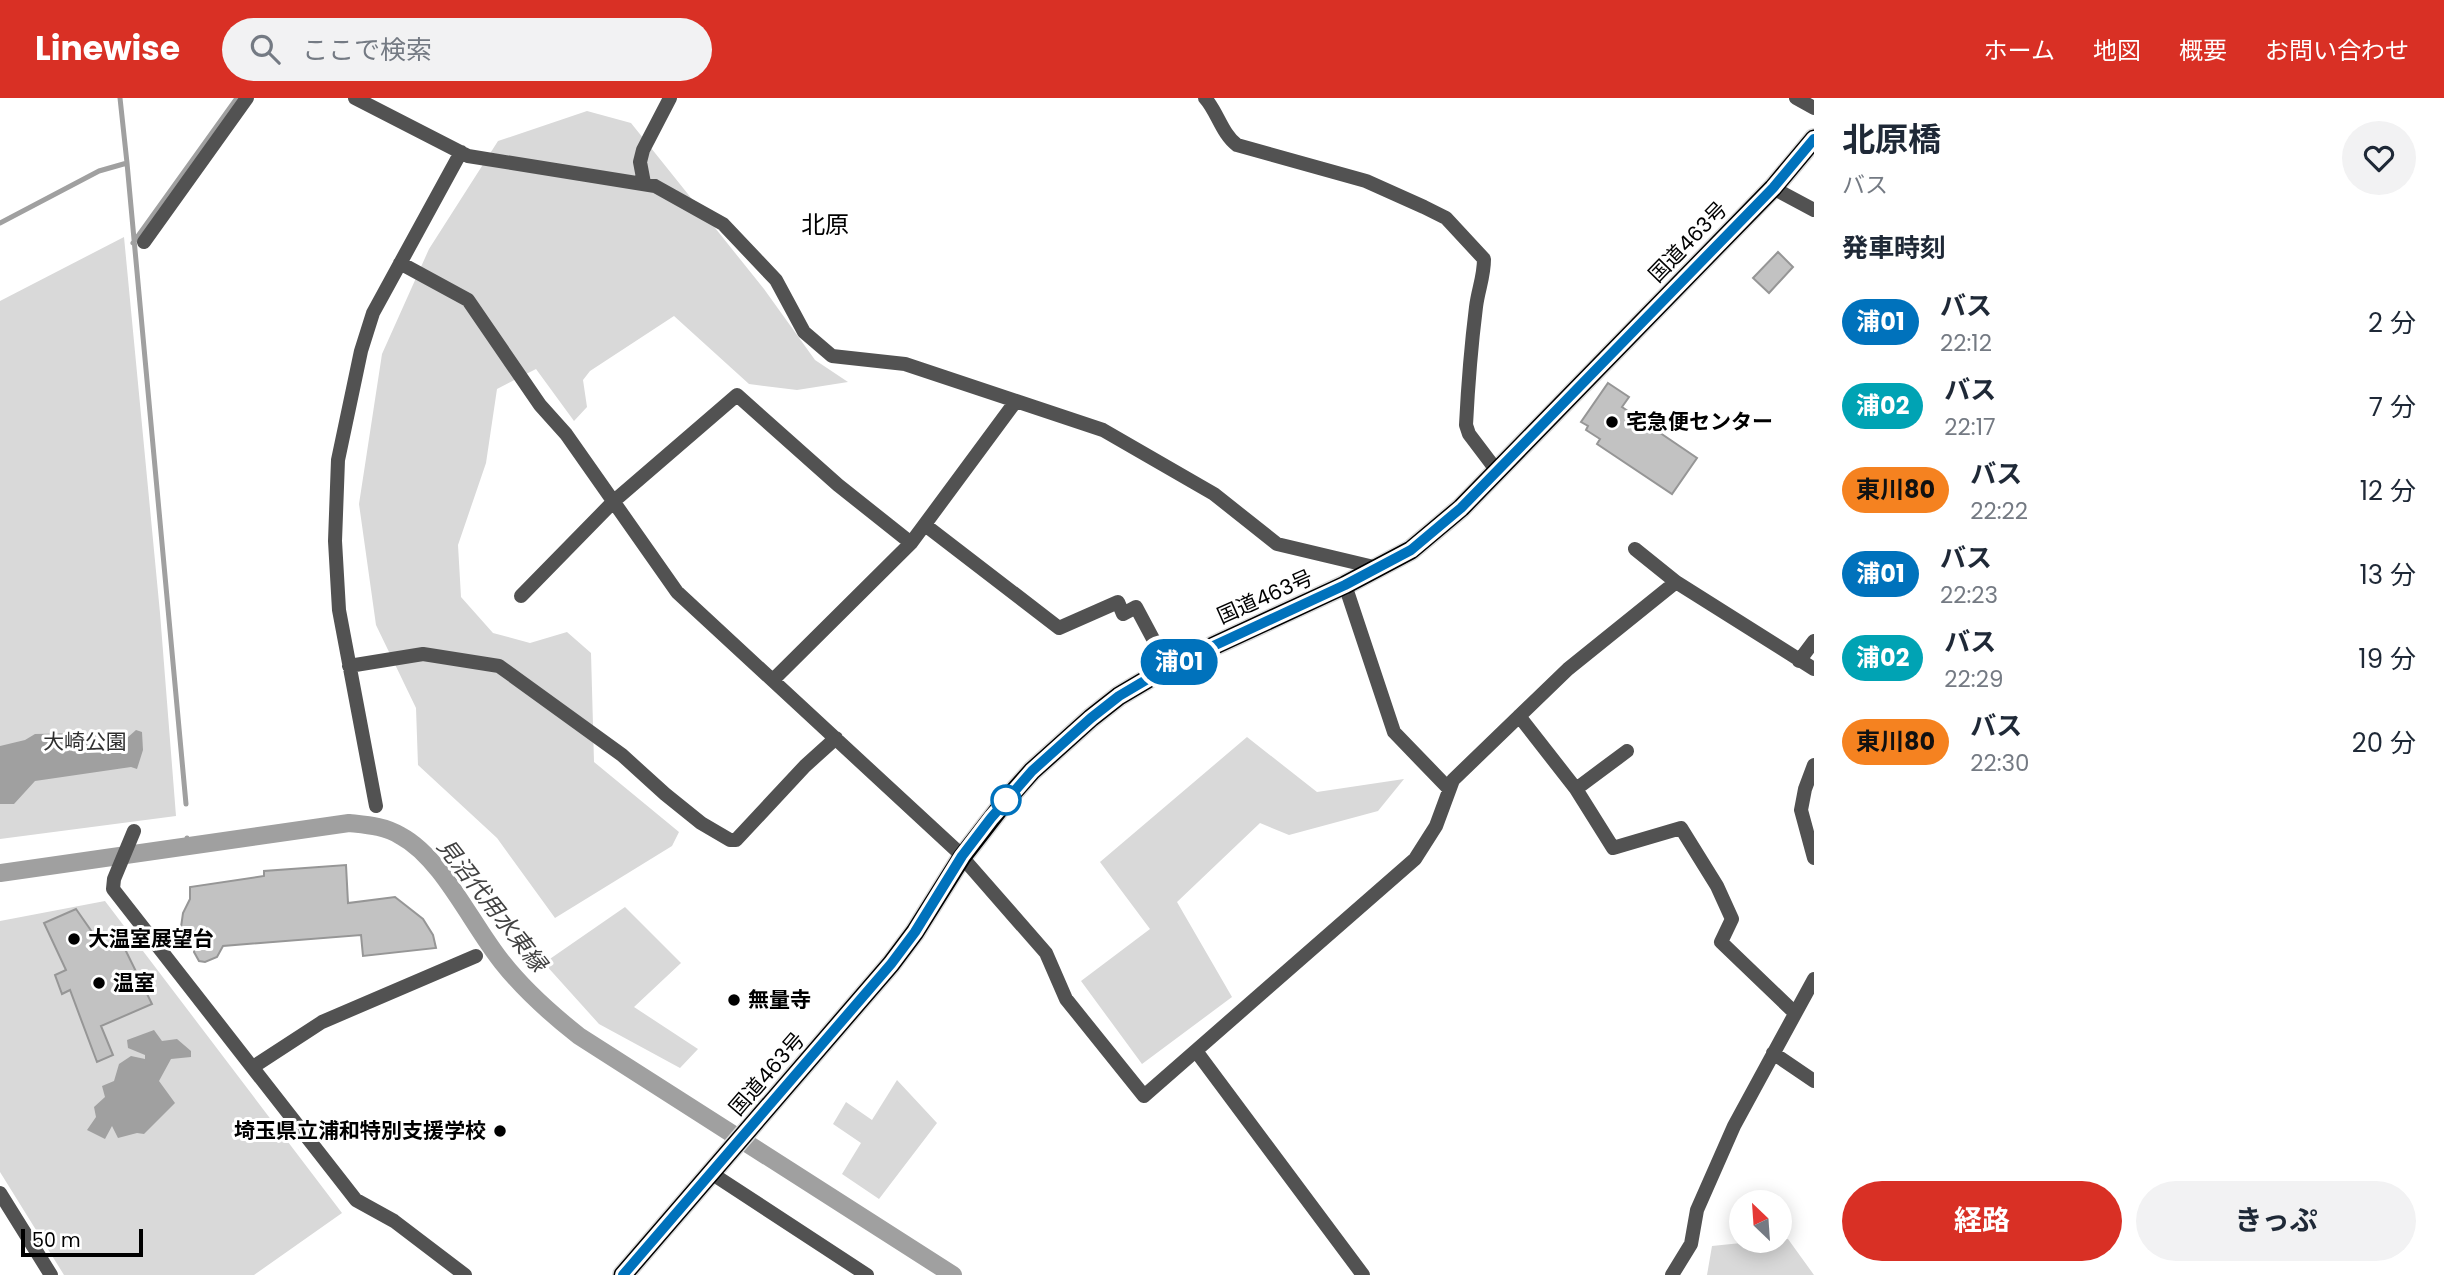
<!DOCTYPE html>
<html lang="ja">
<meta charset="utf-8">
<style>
:root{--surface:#fff;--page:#f2f2f3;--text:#1f2937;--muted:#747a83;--accent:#d93025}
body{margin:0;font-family:Poppins,"Noto Sans JP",sans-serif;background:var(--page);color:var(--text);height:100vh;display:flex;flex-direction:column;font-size:26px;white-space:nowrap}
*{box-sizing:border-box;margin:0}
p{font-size:23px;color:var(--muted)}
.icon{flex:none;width:38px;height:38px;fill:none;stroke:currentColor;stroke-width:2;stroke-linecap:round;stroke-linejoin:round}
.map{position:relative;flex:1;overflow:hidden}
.details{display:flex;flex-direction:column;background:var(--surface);width:630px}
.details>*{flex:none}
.badge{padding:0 14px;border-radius:23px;font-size:24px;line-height:46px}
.needle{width:46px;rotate:335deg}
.fabs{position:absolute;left:1729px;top:1092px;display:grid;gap:14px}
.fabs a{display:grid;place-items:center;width:63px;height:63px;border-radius:50%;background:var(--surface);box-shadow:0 4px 18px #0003;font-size:35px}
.scale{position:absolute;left:21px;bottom:18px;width:122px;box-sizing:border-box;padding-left:7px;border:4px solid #000;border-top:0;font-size:19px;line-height:24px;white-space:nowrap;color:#000;-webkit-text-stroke:5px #fff;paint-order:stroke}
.map>.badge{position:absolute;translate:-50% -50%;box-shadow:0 0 0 4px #fff}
h2{padding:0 28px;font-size:26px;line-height:63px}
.round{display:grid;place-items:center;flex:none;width:74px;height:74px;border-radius:37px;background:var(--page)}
.head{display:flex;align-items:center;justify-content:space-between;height:119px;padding:0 28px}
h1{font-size:33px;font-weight:700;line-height:52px}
.action{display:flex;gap:14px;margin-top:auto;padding:14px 28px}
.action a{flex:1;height:80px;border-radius:42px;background:var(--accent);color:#fff;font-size:28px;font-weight:700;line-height:80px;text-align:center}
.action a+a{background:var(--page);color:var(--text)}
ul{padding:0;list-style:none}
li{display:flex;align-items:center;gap:21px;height:84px;padding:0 28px}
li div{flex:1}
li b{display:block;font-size:26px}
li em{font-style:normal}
li .badge{min-width:77px;font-weight:700;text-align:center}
header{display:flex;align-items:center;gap:42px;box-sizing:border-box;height:98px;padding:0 35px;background:var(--accent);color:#fff}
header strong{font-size:33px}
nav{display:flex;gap:38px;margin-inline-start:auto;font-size:24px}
.search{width:490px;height:63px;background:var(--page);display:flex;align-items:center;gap:18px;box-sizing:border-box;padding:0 24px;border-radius:38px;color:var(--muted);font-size:26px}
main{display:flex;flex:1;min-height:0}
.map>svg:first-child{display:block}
</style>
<header>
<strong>Linewise</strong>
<div class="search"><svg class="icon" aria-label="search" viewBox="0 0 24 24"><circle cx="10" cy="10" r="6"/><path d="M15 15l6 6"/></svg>ここで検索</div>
<nav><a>ホーム</a><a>地図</a><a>概要</a><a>お問い合わせ</a></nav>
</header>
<main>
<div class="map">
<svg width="1814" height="1177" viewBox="0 0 1814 1177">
<rect width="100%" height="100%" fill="#fff"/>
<path fill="#d9d9d9" d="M 587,13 L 631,25 L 764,191 L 815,262 L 848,284 L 797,292 L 749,286 L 674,218 L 590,273 L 583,282 L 587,309 L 574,323 L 536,271 L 497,291 L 486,365 L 458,447 L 461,499 L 493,535 L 530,545 L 567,534 L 591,555 L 594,664 L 679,734 L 672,748 L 555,820 L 497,740 L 418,667 L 416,610 L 376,527 L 359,406 L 382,256 L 429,151 L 498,43 Z
M 124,139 L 160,515 L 176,718 L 0,741 L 0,203 Z
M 1247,639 L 1317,694 L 1404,681 L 1378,713 L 1289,737 L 1260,725 L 1177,804 L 1232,899 L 1142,966 L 1081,883 L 1150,831 L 1100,764 Z
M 105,803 L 342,1115 L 254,1177 L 64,1177 L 0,1074 L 0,823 Z
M 625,809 L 681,865 L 634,909 L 698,951 L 680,970 L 599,926 L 544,865 Z
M 897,982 L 937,1025 L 879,1101 L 842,1076 L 861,1045 L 833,1026 L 846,1004 L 872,1022 Z
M 1780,1141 L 1788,1141 L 1814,1177 L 1707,1177 L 1712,1148 Z"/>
<path fill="#a0a0a0" d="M 136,632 L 142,634 L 143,652 L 137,671 L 131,669 L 35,683 L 14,706 L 0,706 L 0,648 L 25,642 L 35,636 L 83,635 L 90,640 L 98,636 L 118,648 Z
M 154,932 L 162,943 L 177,941 L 191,953 L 191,959 L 171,961 L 159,983 L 175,1005 L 144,1036 L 137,1035 L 118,1040 L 112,1028 L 105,1041 L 87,1032 L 96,1019 L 94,1009 L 105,999 L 102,988 L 114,983 L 119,966 L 131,958 L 145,961 L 145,957 L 128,950 L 127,942 Z"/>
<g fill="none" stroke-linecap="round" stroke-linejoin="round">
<path stroke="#a0a0a0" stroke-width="5" d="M 120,0 L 127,65
M 0,125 L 99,73 L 127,65 L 186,706
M 133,145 L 237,0
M 187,740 L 188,748"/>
<path stroke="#a0a0a0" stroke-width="18" d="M 0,775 L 349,725 C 367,727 385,728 401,738 C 442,760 472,827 502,864 C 524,892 551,916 579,938 L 953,1177"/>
</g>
<path fill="#c2c2c2" stroke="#969696" stroke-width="2" d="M 1778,154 L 1793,169 L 1769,195 L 1753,180 Z
M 1608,285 L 1629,299 L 1622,309 L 1697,360 L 1672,396 L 1597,346 L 1600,341 L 1586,332 L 1588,328 L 1581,324 Z
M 346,767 L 348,805 L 395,799 L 423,821 L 433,837 L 436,850 L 363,858 L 361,837 L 223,848 L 217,859 L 205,864 L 199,863 L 194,854 L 196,843 L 187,840 L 181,829 L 183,815 L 190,801 L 190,789 L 264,778 L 264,773 Z
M 76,811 L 104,851 L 122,845 L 152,906 L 101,928 L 113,957 L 97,964 L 70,892 L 62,896 L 55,877 L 66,872 L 44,825 Z"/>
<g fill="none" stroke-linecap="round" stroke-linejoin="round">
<g stroke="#dbdbdb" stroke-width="22">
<path id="trunk" d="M 623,1177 L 891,866 L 915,834 L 962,759 L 1007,701 L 1032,673 L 1091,620 L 1119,598 L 1168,569 L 1345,487 L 1411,452 L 1461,410 L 1773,90 L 1814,41"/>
</g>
<path stroke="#525252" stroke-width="14" d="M 0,1095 L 51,1177"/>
<path stroke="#525252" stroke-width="14" d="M 355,0 L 468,58 L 655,88 L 723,126 L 776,182 L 804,234 L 832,258 L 905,266 L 1103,332 L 1214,396 L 1277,446 L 1378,470
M 1205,0 C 1217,13 1222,36 1237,47 L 1366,83 L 1424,109 L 1446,120 L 1484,161 C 1484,179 1478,192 1476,209 C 1471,249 1468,287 1466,327 L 1469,336 L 1497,373
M 1796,0 L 1814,10
M 644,85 L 640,64 L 643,52 L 670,0
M 1773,90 L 1814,112
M 144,144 L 247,0
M 400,165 L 468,202 L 540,307 L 566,336 L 677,494 L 955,751 L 1046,855 L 1066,901 L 1144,998 L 1415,761 L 1436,728 L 1453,682 L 1568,571 L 1676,484
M 925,427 L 1059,530 L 1118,504 L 1123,516 L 1136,509 L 1168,569
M 1635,451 L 1676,484 L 1814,571
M 1345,487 L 1394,634 L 1449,691
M 521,498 L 614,403 L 737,297 L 838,387 L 911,445
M 1799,563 L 1814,543
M 349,568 L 423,556 L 499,568 L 622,657 L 665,696 L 701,725 L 730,742 L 736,742 L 805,668 L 836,640
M 773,582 L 911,445 L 1016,303
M 1519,618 L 1576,691 L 1613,750 L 1681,730 L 1717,788 L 1732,821 L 1721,844 L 1795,915
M 1814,667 L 1805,691 L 1801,712 L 1814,760
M 1576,691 L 1627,653
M 376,708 L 339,512 L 335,443 L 338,362 L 361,253 L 373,215 L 461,54
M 134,733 L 114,781 L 113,791 L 356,1102 L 394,1123 L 465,1177
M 1196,953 L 1363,1177
M 1773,955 L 1814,983
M 253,969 L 322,924 L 476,858
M 711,1075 L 867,1177
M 1672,1177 L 1691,1146 L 1697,1112 L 1734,1028 L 1814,881"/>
<use href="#trunk" stroke="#000" stroke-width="19"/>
</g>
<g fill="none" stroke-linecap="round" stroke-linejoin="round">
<g stroke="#fff" stroke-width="16">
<path id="line" d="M 623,1177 L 891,866 L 915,834 L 962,758 L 991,720 L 1032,673 L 1091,620 L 1119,598 L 1168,569 L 1345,487 L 1411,452 L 1461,410 L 1773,90 L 1814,41"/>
</g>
<use href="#line" stroke="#0072bc" stroke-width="10"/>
</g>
<g fill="#000" stroke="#fff" stroke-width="2.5">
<circle cx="1612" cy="324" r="7"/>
<circle cx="74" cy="841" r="7"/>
<circle cx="99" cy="885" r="7"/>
<circle cx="734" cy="902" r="7"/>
<circle cx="500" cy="1033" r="7"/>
</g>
<circle fill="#fff" stroke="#0072bc" stroke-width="3.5" cx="1006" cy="702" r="14"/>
<g text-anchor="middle" stroke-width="6" stroke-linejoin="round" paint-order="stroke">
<g font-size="21" fill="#000" stroke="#fff">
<text transform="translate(1688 144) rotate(-46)" y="7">国道463号</text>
<text transform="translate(1265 499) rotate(-24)" y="7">国道463号</text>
<text transform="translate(767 976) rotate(-49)" y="7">国道463号</text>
</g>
<g font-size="21" font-weight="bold" fill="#000" stroke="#fff" text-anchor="start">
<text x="1626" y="331">宅急便センター</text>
<text x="88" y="848">大温室展望台</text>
<text x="113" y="892">温室</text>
<text x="748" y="909">無量寺</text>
<text x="486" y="1040" text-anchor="end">埼玉県立浦和特別支援学校</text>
</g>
<g font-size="21" fill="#303030" stroke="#fff">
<text x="85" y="651">大崎公園</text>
</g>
<g font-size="23" font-style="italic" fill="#414141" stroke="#fff">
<text transform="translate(492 807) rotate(52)" y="8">見沼代用水東縁</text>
</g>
<g font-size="24" fill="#000" stroke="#fff">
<text x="825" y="135">北原</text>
</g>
</g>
</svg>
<div class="fabs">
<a><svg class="needle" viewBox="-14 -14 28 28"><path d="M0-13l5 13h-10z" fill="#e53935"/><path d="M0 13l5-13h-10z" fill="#747a83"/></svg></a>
</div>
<div class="scale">50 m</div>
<b class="badge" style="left:1179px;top:564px;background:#0072bc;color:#fff">浦01</b>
</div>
<section class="details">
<div class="head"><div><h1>北原橋</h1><p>バス</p></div><a class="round"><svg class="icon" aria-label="heart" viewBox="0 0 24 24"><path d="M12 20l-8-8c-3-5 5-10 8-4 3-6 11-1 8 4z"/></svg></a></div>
<h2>発車時刻</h2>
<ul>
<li><span class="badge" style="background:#0072bc;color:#fff">浦01</span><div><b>バス</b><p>22:12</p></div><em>2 分</em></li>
<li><span class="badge" style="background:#00a3b4;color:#fff">浦02</span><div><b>バス</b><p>22:17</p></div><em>7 分</em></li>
<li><span class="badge" style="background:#f58220;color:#111">東川80</span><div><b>バス</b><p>22:22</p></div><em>12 分</em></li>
<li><span class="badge" style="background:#0072bc;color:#fff">浦01</span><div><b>バス</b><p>22:23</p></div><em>13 分</em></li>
<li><span class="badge" style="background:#00a3b4;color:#fff">浦02</span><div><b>バス</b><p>22:29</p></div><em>19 分</em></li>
<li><span class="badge" style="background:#f58220;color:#111">東川80</span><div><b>バス</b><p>22:30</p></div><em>20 分</em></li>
</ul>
<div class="action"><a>経路</a><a>きっぷ</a></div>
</section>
</main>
